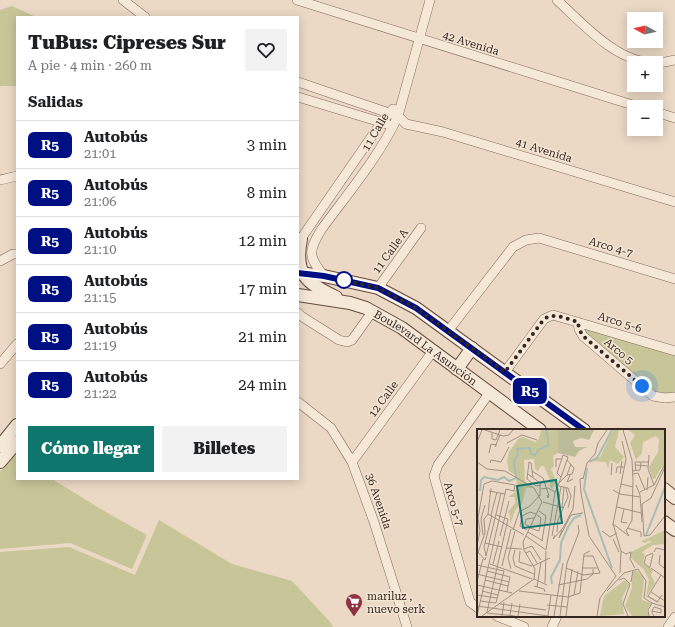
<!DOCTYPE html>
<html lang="es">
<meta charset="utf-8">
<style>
:root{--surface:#fff;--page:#f2f2f2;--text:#202124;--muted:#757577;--line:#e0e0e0;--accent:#0f766e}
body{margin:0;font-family:"Roboto Serif",serif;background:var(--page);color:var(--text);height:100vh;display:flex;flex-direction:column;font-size:15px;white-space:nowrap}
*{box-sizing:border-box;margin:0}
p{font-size:13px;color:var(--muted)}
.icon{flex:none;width:22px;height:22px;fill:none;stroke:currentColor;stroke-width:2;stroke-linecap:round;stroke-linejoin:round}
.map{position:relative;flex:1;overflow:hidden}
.sheet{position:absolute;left:16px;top:16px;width:283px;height:464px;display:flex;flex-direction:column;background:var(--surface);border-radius:0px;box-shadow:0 2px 10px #0003}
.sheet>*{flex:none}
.badge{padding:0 8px;border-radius:6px;font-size:14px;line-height:26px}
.needle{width:26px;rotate:278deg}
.tools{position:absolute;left:627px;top:12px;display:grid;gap:8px}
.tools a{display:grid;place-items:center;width:36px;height:36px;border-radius:0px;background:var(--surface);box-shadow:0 2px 10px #0003;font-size:20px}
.you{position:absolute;width:20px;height:20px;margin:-10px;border:3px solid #fff;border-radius:50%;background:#1a73e8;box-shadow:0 0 0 6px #1a73e833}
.map>.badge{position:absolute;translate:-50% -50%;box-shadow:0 0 0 2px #fff}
h2{padding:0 12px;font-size:15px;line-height:36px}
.round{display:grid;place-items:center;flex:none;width:42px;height:42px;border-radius:0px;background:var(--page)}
.head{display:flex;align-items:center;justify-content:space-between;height:68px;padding:0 12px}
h1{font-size:19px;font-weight:800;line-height:30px}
.action{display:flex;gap:8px;margin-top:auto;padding:8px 12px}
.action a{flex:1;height:46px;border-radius:0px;background:var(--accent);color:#fff;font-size:16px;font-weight:800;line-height:46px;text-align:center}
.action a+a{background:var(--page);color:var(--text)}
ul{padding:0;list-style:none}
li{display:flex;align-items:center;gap:12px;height:48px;padding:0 12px;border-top:1px solid var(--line)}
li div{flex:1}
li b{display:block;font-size:15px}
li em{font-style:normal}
li .badge{min-width:44px;font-weight:700;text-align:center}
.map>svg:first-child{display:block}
</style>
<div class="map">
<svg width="675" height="627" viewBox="0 0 675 627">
<rect width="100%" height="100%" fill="#ebd9c5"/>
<path fill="#c8c699" d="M 12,6 L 36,17 L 17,17 L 17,86 L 0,86 L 0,10 Z
M 583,327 L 675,353 L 675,394 L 655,393 L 585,334 Z
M 17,451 L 17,479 L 52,479 L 109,514 L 147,535 L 132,569 L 70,543 L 0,549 L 0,472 Z
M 159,520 L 232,564 L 292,581 L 331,623 L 333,627 L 0,627 L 0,552 L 69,547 L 135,575 Z"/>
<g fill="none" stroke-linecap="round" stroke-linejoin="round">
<g stroke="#846b5c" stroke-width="10">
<path id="street" d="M 123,0 L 145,17
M 297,0 L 639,107
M 557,0 C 583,24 618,64 657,63 C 663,63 669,61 675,60
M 298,82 L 389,113 L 398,116 L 406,124 L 443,132 L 675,202
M 298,97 L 387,124
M 656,112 L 675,118
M 0,180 L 17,176
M 298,243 L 381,123 L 393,109
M 0,261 L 13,254 L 17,254
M 324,276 C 308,256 308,252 321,230 C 348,193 379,157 398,116 L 430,0
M 378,288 L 421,228
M 298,313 L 301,316 L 339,340 L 347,342 L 352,340 L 372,312
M 578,322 L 579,329 L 583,336 L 653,396 L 665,398 L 675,397
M 448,331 L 513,247 L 526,240 L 539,238 L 675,279
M 0,364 L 17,344
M 505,372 L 544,319 L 553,315 L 675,351
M 298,402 L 331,428 L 352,462 L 374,522 L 407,627
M 352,462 L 433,351
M 478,608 L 470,602 L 434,476 L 438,465 L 490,392
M 497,616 L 524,627
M 552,627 L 557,616
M 668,627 L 675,617"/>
</g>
<g stroke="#664c3f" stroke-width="14">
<g id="secondary">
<path d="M 301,239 C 294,274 306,283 336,297"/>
<path d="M 298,273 L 324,276 L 378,288 L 416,308 L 584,430"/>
<path id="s1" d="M 298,295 L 350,303 L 366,308 L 402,328 L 540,430"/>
<path d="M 457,369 L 472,348"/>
<path d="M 0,446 L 17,425"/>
<path d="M 0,462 L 17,442"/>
<path d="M 664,489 L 675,498"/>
<path d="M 664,522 L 675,530"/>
</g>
</g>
<use href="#street" stroke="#f6e8d7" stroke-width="9"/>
<use href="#secondary" stroke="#f6e8d7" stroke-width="12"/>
</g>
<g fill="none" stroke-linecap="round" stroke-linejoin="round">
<g stroke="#fff" stroke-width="9">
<path id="line" d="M 298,273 L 324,276 L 378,288 L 416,308 L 584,430"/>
</g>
<use href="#line" stroke="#000f82" stroke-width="6"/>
<path stroke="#35261f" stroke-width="4" stroke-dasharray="0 7.2" d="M 344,280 L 339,279 L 378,288 L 416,308 L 505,372 L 544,319 C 555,312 567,319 578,322 L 579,329 L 583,336 L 642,386"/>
</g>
<defs>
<g id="supermarket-pin" transform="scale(0.9)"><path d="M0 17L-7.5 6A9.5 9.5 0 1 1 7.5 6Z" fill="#8e3141" stroke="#f3e5d4"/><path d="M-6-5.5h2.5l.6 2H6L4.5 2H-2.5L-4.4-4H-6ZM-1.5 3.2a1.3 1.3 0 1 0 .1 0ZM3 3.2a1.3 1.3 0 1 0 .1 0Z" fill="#fff"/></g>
</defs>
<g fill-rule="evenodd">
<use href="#supermarket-pin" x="354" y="602"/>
</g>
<circle fill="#fff" stroke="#000f82" stroke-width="2" cx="344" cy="280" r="8"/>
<g text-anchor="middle" stroke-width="3" stroke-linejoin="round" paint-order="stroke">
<g font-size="11" fill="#35261f" stroke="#f3e5d4">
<text transform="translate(471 43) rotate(17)" y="4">42 Avenida</text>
<text transform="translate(375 132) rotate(-60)" y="4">11 Calle</text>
<text transform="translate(544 150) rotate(17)" y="4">41 Avenida</text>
<text transform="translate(611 247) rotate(17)" y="4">Arco 4-7</text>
<text transform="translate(390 251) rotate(-54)" y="4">11 Calle A</text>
<text transform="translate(620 322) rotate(17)" y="4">Arco 5-6</text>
<text dy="4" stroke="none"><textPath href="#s1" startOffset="141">Boulevard La Asunción</textPath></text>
<text transform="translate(619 351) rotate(40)" y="4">Arco 5</text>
<text transform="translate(383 399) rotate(-54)" y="4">12 Calle</text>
<text transform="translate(379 501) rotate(71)" y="4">36 Avenida</text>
<text transform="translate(454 504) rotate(74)" y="4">Arco 5-7</text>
</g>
<g font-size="11" fill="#35261f" stroke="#f3e5d4" text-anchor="start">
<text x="367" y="600">mariluz ,<tspan x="367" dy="13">nuevo serk</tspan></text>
</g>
</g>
<g transform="translate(477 429)">
<rect width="188" height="188" fill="#ebd9c5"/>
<path d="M 64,1 L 81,1 L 81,24 L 76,27 L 77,37 L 74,40 L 79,52 L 77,57 L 75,60 L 73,58 L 73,51 L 67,37 L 64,37 L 61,42 L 58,40 L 57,30 L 47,31 L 48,52 L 55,59 L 49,59 L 45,75 L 39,80 L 33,95 L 33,86 L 31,83 L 38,74 L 38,68 L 31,68 L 37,64 L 40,59 L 39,46 L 32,42 L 30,32 L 32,23 L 42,9 L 46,8 L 58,13 L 62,10 ZM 136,1 L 142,1 L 138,18 L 147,28 L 141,35 L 133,31 L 131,40 L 129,33 L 115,32 L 123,28 ZM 151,1 L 188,1 L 188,36 L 184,39 L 178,50 L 175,49 L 172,38 L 181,23 L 182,11 L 179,7 L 166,13 L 165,24 L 159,31 L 153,14 L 158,6 ZM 188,101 L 188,115 L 176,116 L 165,123 L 168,126 L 166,134 L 176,141 L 174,146 L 178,154 L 170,166 L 188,176 L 169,168 L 172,151 L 167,141 L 154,129 L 154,123 L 174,113 L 173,111 L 168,114 L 166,113 L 165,112 ZM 160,141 L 167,149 L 165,171 L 174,174 L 170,181 L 172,187 L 155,187 L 148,177 L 155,159 L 155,143 ZM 148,151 L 152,155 L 145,169 L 147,185 L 123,187 L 127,167 Z" fill="#c8c699"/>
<path d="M 81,1 L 117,1 L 112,11 L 104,9 L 96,12 L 98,18 L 110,18 L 102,22 L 98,28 L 81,24 Z" fill="#bdbc98"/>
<path fill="none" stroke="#a6beb3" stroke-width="2" d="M 112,33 L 120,29 L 135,1M 110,39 L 107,60 L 135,139M 3,62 L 4,51 L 7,48 L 21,51 L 27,48 L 32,52 L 39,49 L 37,33 L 41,25 L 40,20 L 53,19 L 54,25 L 58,26 L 62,20 L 72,16 L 69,1M 169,106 L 188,58M 75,155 L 74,148 L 83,131 L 84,114 L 91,98 L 97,89 L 104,86"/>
<path fill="none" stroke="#a29183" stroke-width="1" d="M 8,1 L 26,7 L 32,6 L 36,1M 15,4 L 15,10 L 19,11 L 23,1M 0,13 L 5,1M 30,14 L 45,6 L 60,11M 18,18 L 23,6M 12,24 L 14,15 L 20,16M 172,26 L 171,40 L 177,56M 90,31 L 97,39 L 95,45 L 90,46M 0,33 L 10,40 L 28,42 L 57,59 L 65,73 L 46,113 L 47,121 L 58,140 L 57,150 L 5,187M 13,34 L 14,31 L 24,33 L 32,18M 158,36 L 171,37M 79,38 L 79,30 L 84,30M 188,38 L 174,69 L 165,75 L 167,107 L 173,106 L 188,87M 55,42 L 66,49 L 72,67 L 71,69 L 70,66M 155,42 L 163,41 L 164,33M 159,42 L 158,33 L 172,33M 139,44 L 140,38 L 147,38M 51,45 L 63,54 L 63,67M 143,45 L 145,32M 156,45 L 161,44 L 168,61M 93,46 L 90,53 L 96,50M 134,46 L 135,34M 56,48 L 54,34 L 52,33 L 50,50 L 59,57 L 64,56M 106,49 L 103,50 L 104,64 L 112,107 L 139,147 L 123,169 L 120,187M 106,50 L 110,34 L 118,25 L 121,14 L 130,1M 82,54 L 90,46 L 94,35M 144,55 L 156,58M 159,56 L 163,66 L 165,93M 82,57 L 91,59 L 94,67 L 91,79M 64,60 L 71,59 L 78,63M 136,61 L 143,65 L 163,68M 170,61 L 171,48M 12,62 L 28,65M 163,63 L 177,56 L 187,37M 66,73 L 87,79M 140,78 L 164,84M 85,79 L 87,58M 147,80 L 144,93 L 150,94M 62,82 L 69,87 L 65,112M 11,85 L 47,106M 11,85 L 14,59M 14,86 L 20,63M 136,95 L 152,107 L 149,102 L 155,91 L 156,51 L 155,31 L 146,1M 52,97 L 48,95 L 49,90 L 57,89M 53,99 L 62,102 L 64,89 L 60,86M 150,99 L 164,103 L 164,108M 36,101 L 42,83 L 53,77 L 63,66M 50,101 L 43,97 L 45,87 L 53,83 L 59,85M 85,101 L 82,109 L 94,86 L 106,84M 125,102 L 133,108 L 140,104M 51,103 L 66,112M 80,103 L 81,91 L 91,68 L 89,59M 6,106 L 4,90 L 8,76M 78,106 L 76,110 L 86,99 L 96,80 L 98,57M 23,107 L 32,72M 49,107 L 69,121 L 78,63 L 81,57 L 91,28 L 86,26 L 80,44 L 84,48M 75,107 L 84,58M 136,110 L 142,123M 8,114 L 25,118M 0,117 L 3,102 L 1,89 L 7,55 L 15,52 L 38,56 L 37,62 L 29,60 L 0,187M 29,119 L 45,120M 47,120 L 55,117 L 64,131M 38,121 L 36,129 L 38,137 L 57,145M 0,122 L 8,131 L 9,128M 43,122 L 42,133 L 55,137M 144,122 L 136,95 L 149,30 L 145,12M 144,122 L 149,125 L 154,123 L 153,130 L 158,139M 177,123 L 179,119 L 188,121M 49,124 L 53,122 L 60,134M 0,126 L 8,104 L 7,90 L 11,85M 183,126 L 182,135 L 187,139 L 188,136M 9,127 L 24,64M 9,127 L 7,118 L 15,86M 13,135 L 55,150M 16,135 L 22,112M 0,136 L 27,142 L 19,174M 25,137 L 34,100M 56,137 L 73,129M 173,138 L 176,125M 89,139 L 106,146 L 123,144 L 116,127 L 107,127M 106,139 L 121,139M 173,139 L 167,134 L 169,127 L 176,124M 174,139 L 188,149M 34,140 L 31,129 L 38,102M 10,142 L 33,148 L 30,163M 143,144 L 144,122M 0,145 L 32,153M 184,146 L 171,167 L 180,173 L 185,166M 57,150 L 70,156M 8,151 L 31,157M 142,151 L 147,149 L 153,155 L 146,175 L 151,187M 0,152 L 6,130M 154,153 L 156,141M 68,154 L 69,122M 0,156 L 35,164M 81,156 L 110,150 L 116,145 L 116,140M 57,157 L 67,160 L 68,163M 60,158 L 64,133M 5,162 L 21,166M 42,162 L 91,168 L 103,164 L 107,125 L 113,122M 130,162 L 147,144 L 161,140 L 169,152 L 167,169 L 175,174 L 188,178M 174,163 L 188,172M 0,166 L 20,169M 97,166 L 101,142M 3,172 L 19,174M 23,175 L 69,181M 70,176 L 90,178M 0,177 L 71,187M 175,182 L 184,184 L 184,180 L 177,178 L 175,182 L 175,184 L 177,187M 10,183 L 31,90 L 19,86M 10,184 L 38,187M 33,186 L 35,174M 25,187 L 27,173M 41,187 L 43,175M 71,187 L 74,166M 77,187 L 86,134M 83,187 L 90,134 L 102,103 L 101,96M 89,187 L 95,140M 172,187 L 171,181 L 175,174"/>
<path fill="#0f766e" fill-opacity="0.15" stroke="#0f766e" stroke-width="2" d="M 79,51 L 85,94 L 46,99 L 40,57 Z"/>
<rect width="188" height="188" fill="none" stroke="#35261f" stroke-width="2"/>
</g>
</svg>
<div class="tools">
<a><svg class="needle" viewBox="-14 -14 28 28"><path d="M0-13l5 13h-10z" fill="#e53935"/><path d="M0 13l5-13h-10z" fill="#757577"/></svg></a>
<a>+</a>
<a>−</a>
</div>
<div class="you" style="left:642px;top:386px"></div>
<b class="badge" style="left:530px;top:391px;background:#000f82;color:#fff">R5</b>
<section class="sheet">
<div class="head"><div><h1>TuBus: Cipreses Sur</h1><p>A pie · 4 min · 260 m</p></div><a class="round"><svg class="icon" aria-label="heart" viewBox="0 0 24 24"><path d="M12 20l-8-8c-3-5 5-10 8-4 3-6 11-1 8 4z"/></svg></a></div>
<h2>Salidas</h2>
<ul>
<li><span class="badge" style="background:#000f82;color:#fff">R5</span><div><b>Autobús</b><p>21:01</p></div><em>3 min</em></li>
<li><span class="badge" style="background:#000f82;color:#fff">R5</span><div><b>Autobús</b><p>21:06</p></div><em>8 min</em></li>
<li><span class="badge" style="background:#000f82;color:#fff">R5</span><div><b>Autobús</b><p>21:10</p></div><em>12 min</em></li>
<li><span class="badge" style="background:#000f82;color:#fff">R5</span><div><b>Autobús</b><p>21:15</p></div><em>17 min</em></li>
<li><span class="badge" style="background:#000f82;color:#fff">R5</span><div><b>Autobús</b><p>21:19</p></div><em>21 min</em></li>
<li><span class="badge" style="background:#000f82;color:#fff">R5</span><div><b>Autobús</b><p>21:22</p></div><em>24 min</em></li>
</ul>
<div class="action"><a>Cómo llegar</a><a>Billetes</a></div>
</section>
</div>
